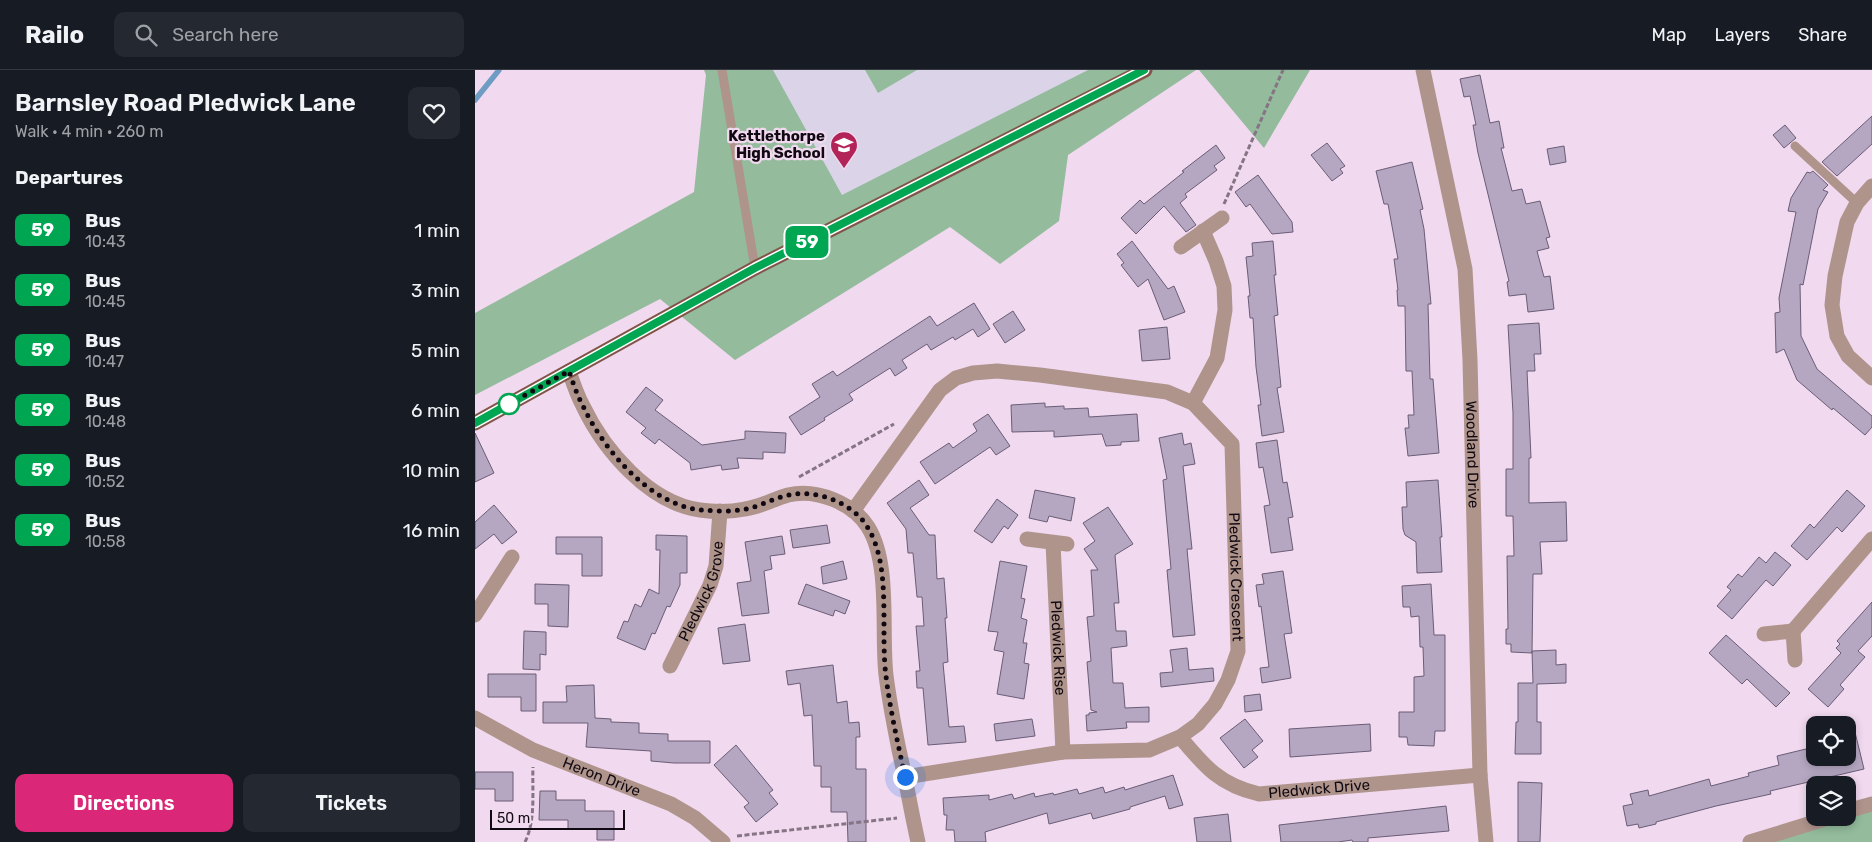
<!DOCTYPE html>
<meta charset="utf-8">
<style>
:root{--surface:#171b24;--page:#242831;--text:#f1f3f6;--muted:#9ea1a6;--line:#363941;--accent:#db2777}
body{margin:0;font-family:Rubik,sans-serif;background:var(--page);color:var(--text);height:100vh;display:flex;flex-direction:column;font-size:19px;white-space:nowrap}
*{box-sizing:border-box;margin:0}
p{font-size:16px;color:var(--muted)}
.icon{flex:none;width:28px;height:28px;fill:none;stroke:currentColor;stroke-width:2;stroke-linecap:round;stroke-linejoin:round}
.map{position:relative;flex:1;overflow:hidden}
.side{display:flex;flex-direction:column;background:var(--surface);width:475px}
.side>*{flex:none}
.badge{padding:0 10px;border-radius:8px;font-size:18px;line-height:32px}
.buttons{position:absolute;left:1331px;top:646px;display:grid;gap:10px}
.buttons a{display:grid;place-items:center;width:50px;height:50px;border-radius:10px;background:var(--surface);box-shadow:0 2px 8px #0003;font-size:25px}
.scale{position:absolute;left:15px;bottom:12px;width:135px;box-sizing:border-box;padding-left:5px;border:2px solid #110911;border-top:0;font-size:14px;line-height:18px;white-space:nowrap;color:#110911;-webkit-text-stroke:4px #f1d9f0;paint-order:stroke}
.you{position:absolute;width:25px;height:25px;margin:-12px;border:4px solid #fff;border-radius:50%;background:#1a73e8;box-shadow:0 0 0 8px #1a73e833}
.map>.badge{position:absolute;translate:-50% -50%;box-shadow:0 0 0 2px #fff}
h2{padding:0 15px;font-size:19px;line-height:45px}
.round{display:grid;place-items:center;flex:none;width:52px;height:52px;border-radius:10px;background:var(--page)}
.headline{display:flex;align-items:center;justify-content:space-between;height:85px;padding:0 15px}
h1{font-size:24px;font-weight:600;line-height:38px}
.primary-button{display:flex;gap:10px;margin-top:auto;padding:10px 15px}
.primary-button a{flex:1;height:58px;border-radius:10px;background:var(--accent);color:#fff;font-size:20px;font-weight:600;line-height:58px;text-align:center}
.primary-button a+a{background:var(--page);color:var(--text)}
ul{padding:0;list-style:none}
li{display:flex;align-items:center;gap:15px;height:60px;padding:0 15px}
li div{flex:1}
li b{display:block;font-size:19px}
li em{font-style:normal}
li .badge{min-width:55px;font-weight:700;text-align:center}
header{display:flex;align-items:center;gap:30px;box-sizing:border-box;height:70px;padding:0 25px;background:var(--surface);border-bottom:1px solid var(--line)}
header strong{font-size:24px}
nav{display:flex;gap:28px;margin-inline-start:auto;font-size:18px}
.search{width:350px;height:45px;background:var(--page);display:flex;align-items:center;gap:12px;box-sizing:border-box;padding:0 18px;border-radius:10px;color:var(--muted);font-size:19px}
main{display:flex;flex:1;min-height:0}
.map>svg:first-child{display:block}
</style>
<header>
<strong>Railo</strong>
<div class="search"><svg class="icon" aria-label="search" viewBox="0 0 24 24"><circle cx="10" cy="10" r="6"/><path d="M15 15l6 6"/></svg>Search here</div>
<nav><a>Map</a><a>Layers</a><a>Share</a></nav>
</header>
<main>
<section class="side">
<div class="headline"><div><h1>Barnsley Road Pledwick Lane</h1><p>Walk · 4 min · 260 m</p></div><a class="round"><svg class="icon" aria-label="heart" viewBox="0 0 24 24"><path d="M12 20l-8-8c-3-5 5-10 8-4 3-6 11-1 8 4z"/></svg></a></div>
<h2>Departures</h2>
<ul>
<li><span class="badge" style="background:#00a651;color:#fff">59</span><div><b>Bus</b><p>10:43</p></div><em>1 min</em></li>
<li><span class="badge" style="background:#00a651;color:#fff">59</span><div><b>Bus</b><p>10:45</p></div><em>3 min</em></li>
<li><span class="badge" style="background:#00a651;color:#fff">59</span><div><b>Bus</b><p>10:47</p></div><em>5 min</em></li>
<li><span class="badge" style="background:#00a651;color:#fff">59</span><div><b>Bus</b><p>10:48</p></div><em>6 min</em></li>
<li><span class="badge" style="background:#00a651;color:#fff">59</span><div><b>Bus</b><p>10:52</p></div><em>10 min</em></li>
<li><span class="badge" style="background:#00a651;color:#fff">59</span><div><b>Bus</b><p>10:58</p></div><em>16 min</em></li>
</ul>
<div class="primary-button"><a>Directions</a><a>Tickets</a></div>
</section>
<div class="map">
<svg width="1397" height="772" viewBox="0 0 1397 772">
<rect width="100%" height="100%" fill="#f1d9f0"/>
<path fill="#dbd4e9" d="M 247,0 L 670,0 L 280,198 Z"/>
<path fill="#93bb9c" d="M 229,0 L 298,0 L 367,125 L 613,0 L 721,0 L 593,85 L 584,151 L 525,194 L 475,157 L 260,290 L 185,229 L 0,325 L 0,243 L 219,122 L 231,5 Z
M 390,0 L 442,0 L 403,23 Z
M 724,0 L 835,0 L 789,78 Z
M 1397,734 L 1397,772 L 1275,772 L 1353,748 L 1372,748 Z"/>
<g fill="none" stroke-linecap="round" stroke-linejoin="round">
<path stroke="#6f9cc2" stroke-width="5.5" d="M 0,30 L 24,0"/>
</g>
<path fill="#b5a7c2" stroke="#6a5d75" d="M 1005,5 L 1015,53 L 1024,51 L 1029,78 L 1026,78 L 1037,121 L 1047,119 L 1051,134 L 1065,131 L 1075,167 L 1071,168 L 1074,178 L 1062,181 L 1069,207 L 1075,206 L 1079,239 L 1053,242 L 1051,224 L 1034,226 L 1032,212 L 1034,211 L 1003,83 L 998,55 L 1001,55 L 995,26 L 989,27 L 985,9 Z
M 1397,46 L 1397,74 L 1362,106 L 1347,92 Z
M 1310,55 L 1321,68 L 1309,78 L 1298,65 Z
M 852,73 L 870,96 L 865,99 L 868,103 L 857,111 L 836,85 Z
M 741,75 L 750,88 L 739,96 L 742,100 L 710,124 L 712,127 L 705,133 L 721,155 L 711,162 L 689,136 L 661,164 L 646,148 L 665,130 L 669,134 L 709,102 L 707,101 Z
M 1089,76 L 1091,92 L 1075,95 L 1072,79 Z
M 937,92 L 948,139 L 945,140 L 949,159 L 956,234 L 953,234 L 955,309 L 958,309 L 964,383 L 933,386 L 930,358 L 934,358 L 933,345 L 939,345 L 937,301 L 931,301 L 930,236 L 923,236 L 922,220 L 923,220 L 919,189 L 923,189 L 913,134 L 909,134 L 901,101 Z
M 1338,101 L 1353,115 L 1348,120 L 1353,122 L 1343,139 L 1328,215 L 1325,214 L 1326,266 L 1342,299 L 1397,346 L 1397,357 L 1390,365 L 1358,338 L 1357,340 L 1322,310 L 1309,279 L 1301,283 L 1300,243 L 1305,242 L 1304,228 L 1321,142 L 1313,141 L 1316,128 L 1332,102 L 1335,103 Z
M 783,105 L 817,152 L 818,162 L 797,164 L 775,134 L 771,137 L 760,122 Z
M 657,171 L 693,219 L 699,216 L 710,242 L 689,250 L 673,209 L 663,217 L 646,195 L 649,193 L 642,184 Z
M 798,171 L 801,205 L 799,205 L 803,245 L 799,246 L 806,317 L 802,318 L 809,362 L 787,366 L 783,335 L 786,335 L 781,297 L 778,248 L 775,248 L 773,226 L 775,226 L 771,187 L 778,186 L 777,173 Z
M 499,233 L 515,259 L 503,267 L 498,259 L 480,270 L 478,267 L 456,280 L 452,274 L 427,290 L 432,298 L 420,306 L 415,298 L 374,324 L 378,330 L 349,348 L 350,350 L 326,365 L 314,347 L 345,327 L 337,314 L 358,301 L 362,306 L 455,246 L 462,256 Z
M 538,241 L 550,260 L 530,273 L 518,254 Z
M 1064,253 L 1066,284 L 1059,284 L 1060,301 L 1052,301 L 1056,388 L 1054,388 L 1054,433 L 1091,432 L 1092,471 L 1065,472 L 1067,504 L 1058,504 L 1057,583 L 1036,582 L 1036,574 L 1031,574 L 1031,559 L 1033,559 L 1032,486 L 1039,486 L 1038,446 L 1031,446 L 1031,399 L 1038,399 L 1038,343 L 1033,255 Z
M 692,257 L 695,289 L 667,291 L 664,260 Z
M 171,317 L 188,330 L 180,340 L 227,375 L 270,369 L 270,361 L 311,363 L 310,383 L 288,382 L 288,389 L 262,388 L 264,398 L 247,400 L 246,395 L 216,400 L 215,393 L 184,369 L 180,374 L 166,363 L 171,358 L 151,342 Z
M 570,333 L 570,337 L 589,336 L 589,339 L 613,338 L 614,347 L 662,344 L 664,371 L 646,372 L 646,375 L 631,376 L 627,364 L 579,367 L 579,361 L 537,362 L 536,335 Z
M 513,344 L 535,376 L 521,385 L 515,377 L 460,414 L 445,392 L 474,373 L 478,378 L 502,361 L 498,354 Z
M 0,363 L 19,403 L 0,412 Z
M 707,363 L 709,375 L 716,373 L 720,394 L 708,396 L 717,479 L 712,479 L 720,565 L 698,567 L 692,500 L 696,499 L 688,410 L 692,409 L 684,368 Z
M 802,370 L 808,413 L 812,412 L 818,447 L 813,448 L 818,480 L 796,483 L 789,436 L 795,435 L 788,397 L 784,398 L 781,373 Z
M 444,410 L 454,425 L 435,438 L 454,465 L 460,465 L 462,509 L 469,508 L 472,548 L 470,548 L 473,592 L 468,593 L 474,657 L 489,656 L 491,672 L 453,675 L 448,618 L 442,618 L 441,601 L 445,601 L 441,556 L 449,556 L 447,527 L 442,527 L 438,483 L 433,483 L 431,459 L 412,433 Z
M 963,410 L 967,467 L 965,467 L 967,502 L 942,503 L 941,472 L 930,465 L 928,459 L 927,437 L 932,437 L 931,412 Z
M 560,420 L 600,428 L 596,451 L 574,446 L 572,452 L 554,448 Z
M 1372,420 L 1390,436 L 1367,462 L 1362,457 L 1332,490 L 1316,476 L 1335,454 L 1339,458 Z
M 522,429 L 543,445 L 533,459 L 529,456 L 517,473 L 499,461 Z
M 19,435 L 42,462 L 27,474 L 19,464 L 0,479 L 0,452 Z
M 633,437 L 658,474 L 640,485 L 644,533 L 639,533 L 641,561 L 651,561 L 652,576 L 636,578 L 638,613 L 648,613 L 650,638 L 674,637 L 674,652 L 651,652 L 652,658 L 612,661 L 611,645 L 614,645 L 614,643 L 622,642 L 616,640 L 612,592 L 616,591 L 612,547 L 619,546 L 616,500 L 623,500 L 609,479 L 620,471 L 608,453 Z
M 352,455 L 355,473 L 318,478 L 315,460 Z
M 181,465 L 212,466 L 212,503 L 205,503 L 205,515 L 195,537 L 192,536 L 180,564 L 177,563 L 170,580 L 142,568 L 149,551 L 153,552 L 160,534 L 166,537 L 174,519 L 184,524 L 185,480 L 181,480 Z
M 307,466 L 310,484 L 295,486 L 297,499 L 289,501 L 294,543 L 267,546 L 262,513 L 276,511 L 270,472 Z
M 81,467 L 127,467 L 127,506 L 107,506 L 107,484 L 81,484 Z
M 1300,482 L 1316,495 L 1298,516 L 1291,510 L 1257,549 L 1242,536 L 1256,520 L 1252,517 L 1263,504 L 1267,507 L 1284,487 L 1291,493 Z
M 368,491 L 372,509 L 348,514 L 346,497 Z
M 525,491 L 552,496 L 546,528 L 550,529 L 546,548 L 552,550 L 548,573 L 552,573 L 549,593 L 554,594 L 549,629 L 522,624 L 529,582 L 519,580 L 523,562 L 513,561 Z
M 808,501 L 817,563 L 809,564 L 816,608 L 787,613 L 785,598 L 794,597 L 786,536 L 784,537 L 781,515 L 789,514 L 787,504 Z
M 60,514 L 94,515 L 93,557 L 73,556 L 73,534 L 60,534 Z
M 331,514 L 375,531 L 370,544 L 360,540 L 358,546 L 323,534 Z
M 956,514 L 959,565 L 970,565 L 970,661 L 960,661 L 959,676 L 933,675 L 932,667 L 924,667 L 924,642 L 939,642 L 939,607 L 949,606 L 948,577 L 945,577 L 944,546 L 936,547 L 935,537 L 928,537 L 927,516 Z
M 1397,532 L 1397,566 L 1383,581 L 1390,587 L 1365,615 L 1369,619 L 1353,637 L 1333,619 L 1366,583 L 1361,578 L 1365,574 L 1362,571 Z
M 270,554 L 275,591 L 248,594 L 243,558 Z
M 49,561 L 71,562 L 71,585 L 65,584 L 65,600 L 48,599 Z
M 1251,565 L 1315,623 L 1301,637 L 1272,609 L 1267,614 L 1234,583 Z
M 712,578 L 714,600 L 738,598 L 739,611 L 686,617 L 685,603 L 698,602 L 695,580 Z
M 1081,580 L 1081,595 L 1091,594 L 1091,613 L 1062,614 L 1062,652 L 1066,652 L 1066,684 L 1040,684 L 1041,652 L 1043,652 L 1043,613 L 1058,613 L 1057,581 Z
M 358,595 L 362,633 L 372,631 L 374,653 L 384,652 L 385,667 L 381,667 L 381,699 L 391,699 L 391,772 L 373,772 L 372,742 L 356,742 L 356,717 L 346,717 L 346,696 L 339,696 L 337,645 L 329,646 L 325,613 L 313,615 L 311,601 Z
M 13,604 L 61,604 L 61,641 L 46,641 L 46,627 L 13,627 Z
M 119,615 L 120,648 L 136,649 L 136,652 L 164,653 L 164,663 L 193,664 L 193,671 L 235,671 L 235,693 L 199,693 L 176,691 L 176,681 L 111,677 L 113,653 L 68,653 L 68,632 L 92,632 L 91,616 Z
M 785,624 L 787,640 L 770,642 L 769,626 Z
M 557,649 L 560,666 L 521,671 L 519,654 Z
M 770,649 L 788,671 L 777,680 L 783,687 L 769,698 L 745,668 Z
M 895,654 L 896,681 L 815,687 L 814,659 Z
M 1378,654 L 1389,699 L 1295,721 L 1296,724 L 1241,736 L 1181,752 L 1181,754 L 1164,758 L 1163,754 L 1152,756 L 1148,736 L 1158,734 L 1155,724 L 1173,720 L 1174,726 L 1234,709 L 1236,716 L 1274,706 L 1273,703 L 1304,695 L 1302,686 L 1331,679 L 1333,687 L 1340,685 L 1340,688 L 1372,688 L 1372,655 Z
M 261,675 L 298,720 L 294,723 L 303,734 L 281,752 L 269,737 L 274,733 L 239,695 Z
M 0,702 L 38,702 L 38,731 L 20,731 L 20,719 L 0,719 Z
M 698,705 L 708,735 L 694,739 L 690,726 L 655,737 L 655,739 L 618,749 L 616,743 L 574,754 L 572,743 L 510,762 L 511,772 L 480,772 L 479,760 L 471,760 L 472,745 L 469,745 L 468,728 L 514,725 L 514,730 L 537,724 L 539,729 L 559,723 L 560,727 L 578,723 L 579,725 L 602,719 L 604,724 L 628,717 L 630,723 L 649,717 L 650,720 Z
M 1043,712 L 1067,713 L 1065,772 L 1043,772 Z
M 65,721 L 81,721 L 81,730 L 110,730 L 110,741 L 139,741 L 139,770 L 122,770 L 122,759 L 93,759 L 93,750 L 64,750 Z
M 971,736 L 974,761 L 893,768 L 893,772 L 878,772 L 877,770 L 863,772 L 806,772 L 804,755 Z
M 753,744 L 756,772 L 722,772 L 719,748 Z"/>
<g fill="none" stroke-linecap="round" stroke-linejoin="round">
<path stroke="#857484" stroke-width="3" stroke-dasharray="5 2.5" stroke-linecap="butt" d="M 749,134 L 808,0
M 324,407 L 419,354
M 262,766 L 422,748
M 50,772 C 61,750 57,721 58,697"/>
<path stroke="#af948c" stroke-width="9" d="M 247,0 L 280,198
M 1320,76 L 1382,133"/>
<g stroke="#af948c" stroke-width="15">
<path id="s1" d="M 948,0 L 990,199 L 995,290 L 1005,705 L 1011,772"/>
<path d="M 1397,116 L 1382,133 L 1372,152 L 1360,206 L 1357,235 L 1362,266 L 1373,286 L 1397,308"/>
<path d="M 706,177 L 747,148"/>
<path d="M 94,301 C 98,313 102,325 108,336 C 129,380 174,433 225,440 C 239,442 256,442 270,439 C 285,437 299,429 313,425 C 341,418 378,433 393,457 C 416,494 406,562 411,605 C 414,630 419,655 424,680 C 431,710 436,741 443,772"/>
<path d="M 718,333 L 742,288 L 750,240 L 749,216 L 741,191 L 728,161"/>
<path id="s2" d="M 378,441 L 465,320 L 481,308 L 498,303 L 522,301 L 565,305 L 692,322 L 718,333 L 757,374 L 763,581 L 753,610 L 740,634 L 723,654 L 705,667 L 674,680 L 588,682 L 430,707"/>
<path d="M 552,469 L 592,474"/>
<path id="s3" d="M 578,473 L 588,682"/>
<path d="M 0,545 L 37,487"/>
<path d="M 1318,561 L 1397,469"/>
<path d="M 1289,564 L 1318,561 L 1320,590"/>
<path id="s4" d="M 195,596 L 235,515 L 241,496 L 245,441"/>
<path id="s5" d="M 0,648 L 58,680 L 196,734 L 220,748 L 248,772"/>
<path id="s6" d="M 705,667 C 730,697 745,715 784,724 L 1005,705"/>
<path d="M 1372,741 L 1397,734"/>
<path d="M 1275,772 L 1353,748"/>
</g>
<path stroke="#815447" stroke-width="15" d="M 0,353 L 280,198 L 670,0"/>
</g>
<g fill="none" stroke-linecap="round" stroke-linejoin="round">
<g stroke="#fff" stroke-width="11">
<path id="line" d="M 0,353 L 280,198 L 669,0"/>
</g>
<use href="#line" stroke="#00a651" stroke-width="8"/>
<path stroke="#110911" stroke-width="5" stroke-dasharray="0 9" d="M 34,334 L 94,301 C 98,313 102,325 108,336 C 129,380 174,434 225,440 C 240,441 257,442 271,439 C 286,436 299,428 314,425 C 341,419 379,433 393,458 C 417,497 405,562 411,606 C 415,640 423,673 430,707"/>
</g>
<defs>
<g id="school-pin" transform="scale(1.4375)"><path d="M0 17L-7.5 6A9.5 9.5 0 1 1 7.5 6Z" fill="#b22357" stroke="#f1d9f0"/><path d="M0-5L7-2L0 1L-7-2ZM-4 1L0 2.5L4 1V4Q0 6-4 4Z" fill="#fff"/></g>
</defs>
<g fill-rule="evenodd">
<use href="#school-pin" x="369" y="75"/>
</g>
<circle fill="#fff" stroke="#00a651" stroke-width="2.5" cx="34" cy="334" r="10"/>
<g text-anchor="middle" stroke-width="4.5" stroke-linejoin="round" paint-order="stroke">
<g font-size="15" font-weight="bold" fill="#110911" stroke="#f1d9f0" text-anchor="end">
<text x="350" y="71">Kettlethorpe<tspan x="350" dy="17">High School</tspan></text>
</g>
<g font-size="15" fill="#110911" stroke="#f1d9f0">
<text dy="5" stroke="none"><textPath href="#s1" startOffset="389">Woodland Drive</textPath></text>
<text dy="5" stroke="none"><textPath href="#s2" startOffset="600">Pledwick Crescent</textPath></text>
<text dy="5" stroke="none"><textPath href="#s4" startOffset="82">Pledwick Grove</textPath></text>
<text dy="5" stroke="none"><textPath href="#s3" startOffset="105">Pledwick Rise</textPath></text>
<text dy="5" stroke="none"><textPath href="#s5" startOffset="140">Heron Drive</textPath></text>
<text dy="5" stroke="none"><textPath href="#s6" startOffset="160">Pledwick Drive</textPath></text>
</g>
</g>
</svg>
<div class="buttons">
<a><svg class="icon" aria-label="locate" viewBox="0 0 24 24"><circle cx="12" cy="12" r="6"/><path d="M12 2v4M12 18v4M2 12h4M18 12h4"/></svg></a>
<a><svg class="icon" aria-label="layers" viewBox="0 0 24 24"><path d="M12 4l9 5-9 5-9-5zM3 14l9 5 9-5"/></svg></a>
</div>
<div class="scale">50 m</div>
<div class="you" style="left:430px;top:707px"></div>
<b class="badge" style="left:332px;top:172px;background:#00a651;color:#fff">59</b>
</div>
</main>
